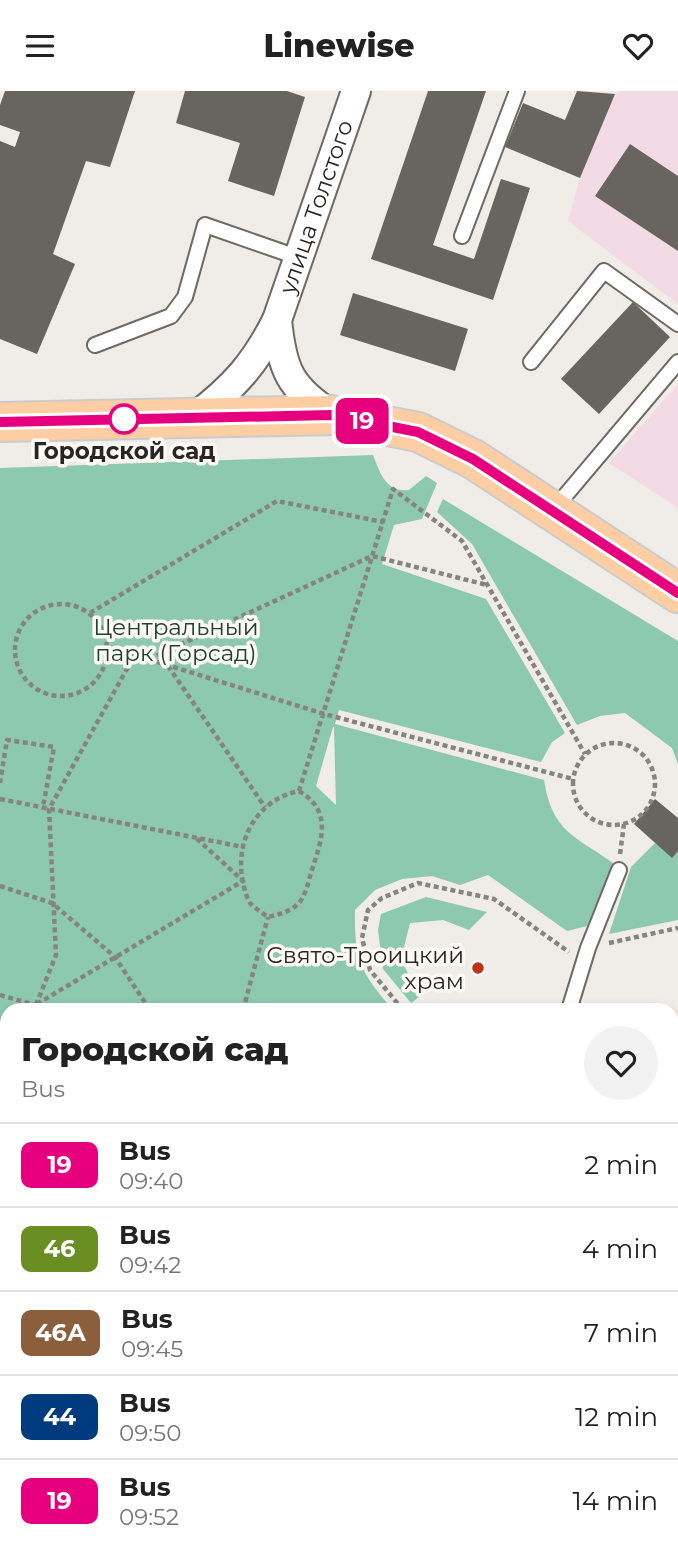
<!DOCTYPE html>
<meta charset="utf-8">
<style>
:root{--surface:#fff;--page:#f2f2f2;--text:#222;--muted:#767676;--line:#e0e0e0}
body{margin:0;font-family:Montserrat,sans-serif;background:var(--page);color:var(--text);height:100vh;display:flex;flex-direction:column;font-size:26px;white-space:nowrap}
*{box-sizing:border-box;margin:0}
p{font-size:23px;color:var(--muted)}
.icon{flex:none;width:38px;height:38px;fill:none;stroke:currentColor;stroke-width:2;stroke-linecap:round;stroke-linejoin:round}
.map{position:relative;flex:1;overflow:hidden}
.drawer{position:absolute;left:0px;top:912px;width:679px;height:555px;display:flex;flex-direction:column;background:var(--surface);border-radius:21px 21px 0 0;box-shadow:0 4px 10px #0003}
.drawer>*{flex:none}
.badge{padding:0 14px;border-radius:10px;font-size:24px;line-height:46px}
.map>.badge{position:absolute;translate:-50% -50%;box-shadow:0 0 0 4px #fff}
.round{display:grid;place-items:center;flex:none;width:74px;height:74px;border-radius:37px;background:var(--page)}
.summary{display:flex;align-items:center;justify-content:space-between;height:119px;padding:0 21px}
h1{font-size:33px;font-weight:800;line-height:52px}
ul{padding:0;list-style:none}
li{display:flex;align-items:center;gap:21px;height:84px;padding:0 21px;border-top:2px solid var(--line)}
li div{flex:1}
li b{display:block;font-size:26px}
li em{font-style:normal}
li .badge{min-width:77px;font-weight:700;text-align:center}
header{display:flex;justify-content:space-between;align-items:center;height:91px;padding:0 21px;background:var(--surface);font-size:32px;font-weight:800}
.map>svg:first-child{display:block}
</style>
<header><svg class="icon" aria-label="menu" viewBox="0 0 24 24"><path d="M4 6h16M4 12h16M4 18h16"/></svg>Linewise<svg class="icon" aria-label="heart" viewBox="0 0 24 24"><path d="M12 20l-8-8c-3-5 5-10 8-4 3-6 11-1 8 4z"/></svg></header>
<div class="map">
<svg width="678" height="1466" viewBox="0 0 678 1466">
<rect width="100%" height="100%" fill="#f0ece7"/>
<path fill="#f3dbe5" d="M 620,0 L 678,0 L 678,213 L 568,130 L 580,87 L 615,3 Z
M 678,293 L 678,417 L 609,372 Z"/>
<path fill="#8cc9ae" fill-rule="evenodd" d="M 373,364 C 380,382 386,402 409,399 L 426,385 L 437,392 L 422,428 L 394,434 L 382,473 L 486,508 L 565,642 L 552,651 L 541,671 L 339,619 L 335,633 L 544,689 C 552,741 575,745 613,772 L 587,835 L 567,840 L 488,784 L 460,794 L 432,785 L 402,788 L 375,799 L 355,819 C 354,870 361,882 393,919 L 7,919 L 7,1006 L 4,1012 L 0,1010 L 0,377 ZM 333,636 L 334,636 L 336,714 L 316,695 Z
M 443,408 L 678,550 L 678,673 L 672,657 L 625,622 L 600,625 L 577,634 L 472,453 L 437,421 Z
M 655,752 L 678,760 L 678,829 L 609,843 L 631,776 Z
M 426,806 L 487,821 L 469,839 L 443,829 L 410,832 L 401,868 L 419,906 L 411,912 L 383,878 L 378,839 L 381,823 Z"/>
<path fill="#686460" d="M 5,0 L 135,0 L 110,76 L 86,70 L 53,163 L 75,173 L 37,263 L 0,248 L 0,50 L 15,56 L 20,41 L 0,34 L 0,14 Z
M 185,0 L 287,0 L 305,6 L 274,105 L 228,90 L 240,52 L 176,32 Z
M 428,0 L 486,0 L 433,154 L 474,168 L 501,88 L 530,97 L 493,209 L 371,168 Z
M 577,0 L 615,3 L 580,87 L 505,56 L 523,12 L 565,29 Z
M 630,53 L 678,85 L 678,160 L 595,105 Z
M 353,202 L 468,238 L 455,280 L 340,244 Z
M 633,211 L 670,246 L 599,323 L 561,288 Z
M 655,708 L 678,727 L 678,760 L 672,767 L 634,733 Z
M 678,953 L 678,1014 L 672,1010 L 677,998 L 672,995 L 672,963 Z
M 0,1137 L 7,1138 L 7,1199 L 0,1198 Z
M 672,1163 L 678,1167 L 678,1230 L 672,1227 Z
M 678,1312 L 678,1365 L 672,1362 L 672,1323 Z
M 0,1317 L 7,1318 L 7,1460 L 22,1460 L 21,1466 L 0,1466 Z
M 138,1460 L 183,1460 L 181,1466 L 137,1466 Z
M 316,1460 L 374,1460 L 372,1466 L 313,1466 Z
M 606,1460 L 657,1460 L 672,1466 L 603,1466 Z"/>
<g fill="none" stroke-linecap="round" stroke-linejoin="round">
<g stroke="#6d6965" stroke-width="18">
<path id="lane" d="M 462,145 L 517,0
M 95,254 L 171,225 L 185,206 L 205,134 L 297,166
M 531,271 L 604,180 L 678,233
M 553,419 L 678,271
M 569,919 L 588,857 L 619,779
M 0,1215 L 7,1216
M 0,1250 L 7,1247
M 389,1466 L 392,1460"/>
</g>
<g stroke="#6d6965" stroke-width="32">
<g id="street">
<path d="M 277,229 C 282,278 289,297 332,324"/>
<path id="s1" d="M 195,326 C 234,296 255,273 277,229 L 356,0"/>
<path d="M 0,1104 L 7,1106"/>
<path d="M 672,1419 L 678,1422"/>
</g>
</g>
<g stroke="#cbcbca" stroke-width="42">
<path id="primary" d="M 0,331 L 332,324 L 418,341 L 473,368 L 678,502"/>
</g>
<path stroke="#868480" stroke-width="4.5" stroke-dasharray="5 3.5" stroke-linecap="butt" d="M15 559a46 46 0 1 1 92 0a46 46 0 1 1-92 0Z
M 90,522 L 277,410 L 383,431
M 107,561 L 148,568 L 324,623 L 573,688
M 149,568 L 372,465 L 487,494
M 168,575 L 265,716
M573 693a41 41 0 1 1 82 0a41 41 0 1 1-82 0Z
M 0,692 L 7,649 L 54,656 L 43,716
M 299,700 L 393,398 L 462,450 L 585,663
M 299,700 C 334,721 321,750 311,782 C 308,792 305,806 298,813 C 289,821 280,823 268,826 C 263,822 254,817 250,812 C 246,806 243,793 242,786 C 236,746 259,708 299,700 Z
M 0,708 L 243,756
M 620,763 L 624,733
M 0,795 L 52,812 L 115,866 L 150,919
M 609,852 L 678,837
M 0,904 L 53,919
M 37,913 L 243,790 L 196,747
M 36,914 L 56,864 L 49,718 L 133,567
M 243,919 L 268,826
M 403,919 L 370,879 L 362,847 L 368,819 L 382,807 L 418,792 L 494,808 L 569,861
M 672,1079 L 678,1075"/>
<use href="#lane" stroke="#fff" stroke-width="14"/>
<use href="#street" stroke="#fff" stroke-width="28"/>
<use href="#primary" stroke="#fdcea3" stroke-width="38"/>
</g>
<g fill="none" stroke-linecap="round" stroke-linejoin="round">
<g stroke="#fff" stroke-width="16">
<path id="line" d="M 0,331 L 332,324 L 418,341 L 473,368 L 678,502"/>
</g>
<use href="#line" stroke="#e6007e" stroke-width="10"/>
</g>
<circle fill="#fff" stroke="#e6007e" stroke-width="3.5" cx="124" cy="328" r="14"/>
<circle fill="#bf3419" stroke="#fef9f5" stroke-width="2.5" cx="478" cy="877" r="7"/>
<g text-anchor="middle" stroke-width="7" stroke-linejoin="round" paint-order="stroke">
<g font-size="23" fill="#272624" stroke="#fef9f5">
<text dy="8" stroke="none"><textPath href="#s1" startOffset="248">улица Толстого</textPath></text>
</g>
<g font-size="23" font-weight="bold" fill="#272624" stroke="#fef9f5">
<text x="124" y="368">Городской сад</text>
</g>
<g font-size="23" fill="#1c4233" stroke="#fef9f5">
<text x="176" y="544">Центральный<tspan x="176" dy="26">парк (Горсад)</tspan></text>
</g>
<g font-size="23" fill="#272624" stroke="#fef9f5" text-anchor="end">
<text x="464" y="872">Свято-Троицкий<tspan x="464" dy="26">храм</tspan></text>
</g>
</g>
</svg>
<b class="badge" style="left:362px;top:330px;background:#e6007e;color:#fff">19</b>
<section class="drawer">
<div class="summary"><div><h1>Городской сад</h1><p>Bus</p></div><a class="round"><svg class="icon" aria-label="heart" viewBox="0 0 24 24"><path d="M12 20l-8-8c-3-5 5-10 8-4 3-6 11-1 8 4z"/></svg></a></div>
<ul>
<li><span class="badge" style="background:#e6007e;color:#fff">19</span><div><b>Bus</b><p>09:40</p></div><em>2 min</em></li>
<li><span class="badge" style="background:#6b8e23;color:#fff">46</span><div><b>Bus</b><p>09:42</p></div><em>4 min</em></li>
<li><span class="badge" style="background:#8b5e3c;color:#fff">46А</span><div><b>Bus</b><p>09:45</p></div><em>7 min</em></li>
<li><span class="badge" style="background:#003b80;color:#fff">44</span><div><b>Bus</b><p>09:50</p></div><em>12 min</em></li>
<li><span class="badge" style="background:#e6007e;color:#fff">19</span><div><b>Bus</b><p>09:52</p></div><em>14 min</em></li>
</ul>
</section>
</div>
